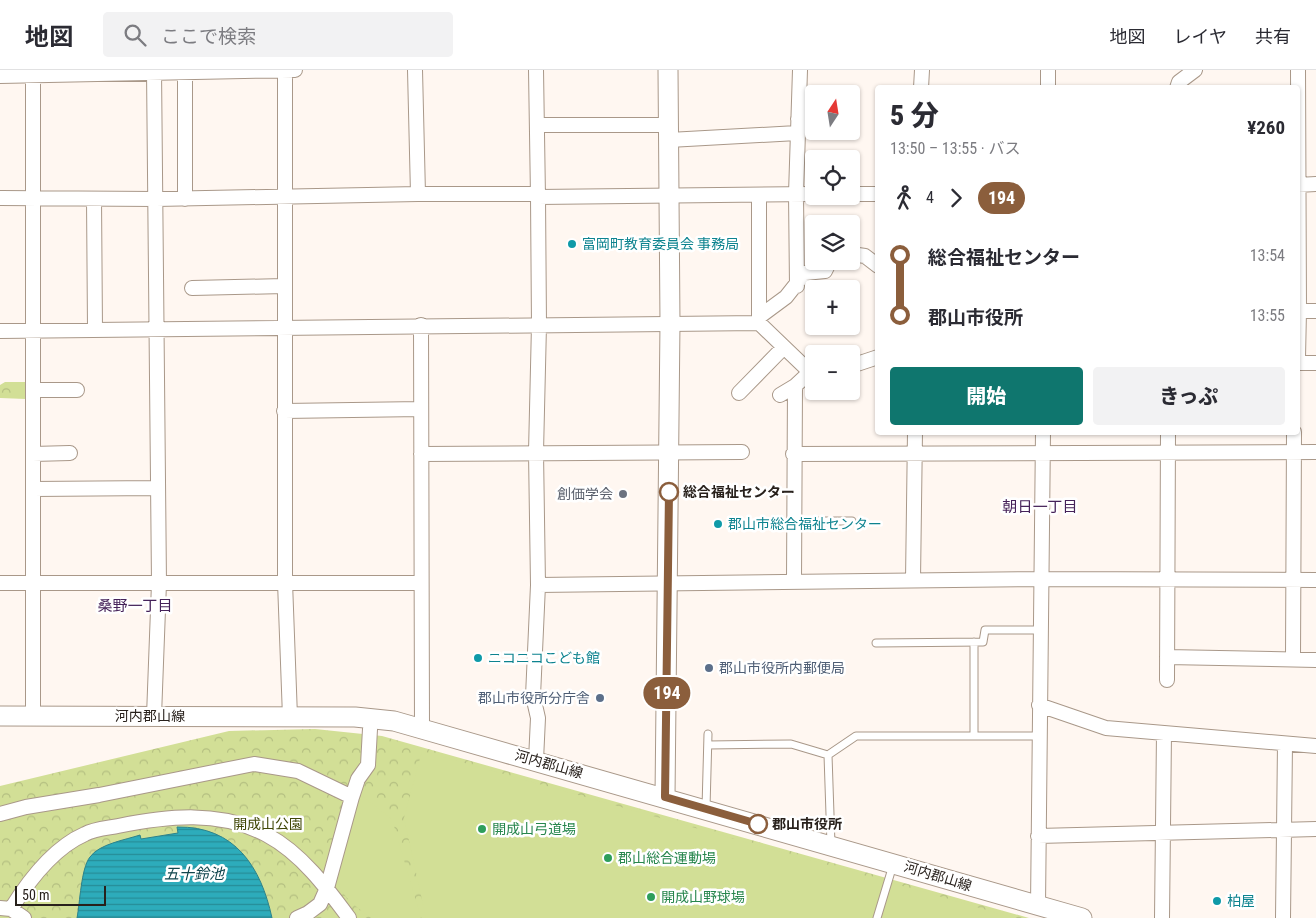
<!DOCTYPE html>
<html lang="ja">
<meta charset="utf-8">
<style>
:root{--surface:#fff;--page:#f2f2f3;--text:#2b2b33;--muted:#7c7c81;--line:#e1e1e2;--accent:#0f766e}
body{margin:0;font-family:"Roboto Condensed","Noto Sans JP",sans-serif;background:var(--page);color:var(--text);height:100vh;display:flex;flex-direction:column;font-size:19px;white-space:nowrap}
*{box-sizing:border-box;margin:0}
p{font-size:16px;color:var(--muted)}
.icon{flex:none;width:28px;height:28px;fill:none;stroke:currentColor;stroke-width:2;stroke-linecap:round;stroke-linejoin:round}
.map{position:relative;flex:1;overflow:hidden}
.side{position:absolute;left:875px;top:15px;width:425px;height:350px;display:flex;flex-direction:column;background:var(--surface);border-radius:5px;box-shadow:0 1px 4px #0004}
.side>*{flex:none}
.badge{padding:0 10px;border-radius:16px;font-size:18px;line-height:32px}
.needle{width:32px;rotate:12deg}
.buttons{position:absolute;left:805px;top:15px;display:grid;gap:10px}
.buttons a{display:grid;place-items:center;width:55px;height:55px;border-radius:5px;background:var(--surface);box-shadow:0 1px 4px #0004;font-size:25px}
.scale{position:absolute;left:15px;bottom:12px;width:91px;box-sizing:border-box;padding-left:5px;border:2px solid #28211c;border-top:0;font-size:14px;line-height:18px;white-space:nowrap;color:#28211c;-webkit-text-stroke:4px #fff;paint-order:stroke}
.map>.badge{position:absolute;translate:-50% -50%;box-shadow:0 0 0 2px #fff}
.legs{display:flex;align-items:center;gap:8px;height:55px;padding:0 15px;font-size:16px}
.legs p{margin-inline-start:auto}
.head{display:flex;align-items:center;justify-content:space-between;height:85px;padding:0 15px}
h1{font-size:28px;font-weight:800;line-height:38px}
.primary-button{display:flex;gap:10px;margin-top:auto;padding:10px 15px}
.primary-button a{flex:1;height:58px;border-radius:5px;background:var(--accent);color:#fff;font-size:20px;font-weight:800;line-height:58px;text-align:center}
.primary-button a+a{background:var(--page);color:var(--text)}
ul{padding:0 15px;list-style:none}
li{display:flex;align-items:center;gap:18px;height:60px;font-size:19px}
li i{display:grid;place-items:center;width:8px;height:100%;margin:0 6px;background:currentColor}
li i::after{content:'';width:12px;height:12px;margin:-6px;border:4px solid;border-radius:50%;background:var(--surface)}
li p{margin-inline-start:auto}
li:first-child i{background:linear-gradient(#0000 50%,currentColor 0)}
li:last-child i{background:linear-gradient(currentColor 50%,#0000 0)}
header{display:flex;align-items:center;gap:30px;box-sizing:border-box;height:70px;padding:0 25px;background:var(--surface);border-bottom:1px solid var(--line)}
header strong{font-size:24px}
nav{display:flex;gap:28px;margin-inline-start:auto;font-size:18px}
.search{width:350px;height:45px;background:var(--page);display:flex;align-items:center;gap:12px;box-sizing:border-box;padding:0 18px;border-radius:5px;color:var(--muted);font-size:19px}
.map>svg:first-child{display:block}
</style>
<header>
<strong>地図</strong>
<div class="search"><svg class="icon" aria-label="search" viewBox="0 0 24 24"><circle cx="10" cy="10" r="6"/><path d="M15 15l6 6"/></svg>ここで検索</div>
<nav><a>地図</a><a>レイヤ</a><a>共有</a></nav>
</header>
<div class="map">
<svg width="1316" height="848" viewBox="0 0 1316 848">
<defs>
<pattern id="park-crowns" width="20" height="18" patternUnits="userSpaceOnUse" patternTransform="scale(1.25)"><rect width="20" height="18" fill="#d2df96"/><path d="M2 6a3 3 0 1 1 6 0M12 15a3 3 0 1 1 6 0" fill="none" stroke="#b4bf81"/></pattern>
<pattern id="water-rules" width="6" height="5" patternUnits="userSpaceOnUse" patternTransform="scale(1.25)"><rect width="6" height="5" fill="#2dacbb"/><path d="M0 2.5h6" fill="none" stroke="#268c97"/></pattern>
</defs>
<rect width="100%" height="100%" fill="#fff7f1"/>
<path fill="url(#park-crowns)" d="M 5,312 L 26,312 L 26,329 L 0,328 L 0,315 Z
M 315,659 L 382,666 L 1029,848 L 0,848 L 0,716 L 229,661 Z"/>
<path fill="#d2df96" d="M 422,681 L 945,828 L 1014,848 L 426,848 L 404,748 Z
M 362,726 L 392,749 L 421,848 L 371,848 C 354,834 337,826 338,802 L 357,728 Z"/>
<path fill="url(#water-rules)" stroke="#2c828b" d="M 177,757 C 235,756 261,797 272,848 L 77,848 C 80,833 81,798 90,787 C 99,774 125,770 140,765 L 141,769 L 178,763 Z"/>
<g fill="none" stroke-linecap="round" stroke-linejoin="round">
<g stroke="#a99889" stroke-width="9">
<path id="lane" d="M 794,451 L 852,451
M 974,572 L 974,666
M 876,573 L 983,572 L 985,560 L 1040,560
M 708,675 L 791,674 L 828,685 L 856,666 L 1039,666
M 828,685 L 831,774
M 706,738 L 708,664
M 877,848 L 893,795"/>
</g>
<g stroke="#a99889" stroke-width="16">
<path id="street" d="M 154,0 L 159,513 L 154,646
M 285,0 L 285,512 L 290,647
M 536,0 L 538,127 L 814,124
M 0,6 L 295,0
M 921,18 L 922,0
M 1048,18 L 1048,0
M 1177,18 L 1179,12 L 1195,0
M 798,49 L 814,49
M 537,55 L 669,55
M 669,70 L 797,63
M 1298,115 L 1316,114
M 418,124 L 538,124
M 851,124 L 878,124
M 0,128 L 156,129 L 418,124 L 415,0
M 94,129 L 95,259
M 185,129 L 185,2
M 851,184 L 865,186 L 878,196
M 797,216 L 796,124 L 800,0
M 192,218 L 284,216
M 1298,241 L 1316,241
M 759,247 L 786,227 L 805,203 L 825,201 L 830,191
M 759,253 L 759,125
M 421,255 L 422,659
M 0,261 L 759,253 L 810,302 L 814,301
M 1298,287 L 1299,241 L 1298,0
M 1298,293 L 1316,293
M 851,296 L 878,287
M 33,320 L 77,320
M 739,323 L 784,277
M 780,325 L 795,316 L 810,302
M 284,341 L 421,339
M 33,384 L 70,383
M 421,384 L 742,382
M 793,384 L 1316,382
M 33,419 L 158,418
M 913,510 L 915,362
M 794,511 L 795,316
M 0,513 L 421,513
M 538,515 L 1040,509 L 1316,510
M 1167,587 L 1316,590
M 1293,589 L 1294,362
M 1167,610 L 1168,362
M 1039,635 L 1106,658 L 1316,676
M 33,646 L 33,6
M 536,690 L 538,648 L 533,626 L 538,515 L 536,382 L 539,255 L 538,127
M 0,744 L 26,737 L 99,725 L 254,694 L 298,701 L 352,727
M 1038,766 L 1316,759
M 1038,836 L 1043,362
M 0,838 L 11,839 L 24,848
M 11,839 C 29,810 53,778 85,764 C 94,759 108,758 118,756 C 168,746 220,740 267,765 C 301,783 327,818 349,848
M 297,848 L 308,843 L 320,834 L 327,818 L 352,727 L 358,709 L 368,695 L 370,659
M 1162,848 L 1164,663
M 1283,848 L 1285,674"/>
</g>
<g stroke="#a99889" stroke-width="21">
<path id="secondary" d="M 0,646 L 355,647 L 394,651 L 1082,848
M 665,727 L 670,253 L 668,0"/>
</g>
<use href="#lane" stroke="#fff" stroke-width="7"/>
<use href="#street" stroke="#fff" stroke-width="14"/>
<use href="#secondary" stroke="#fff" stroke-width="19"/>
</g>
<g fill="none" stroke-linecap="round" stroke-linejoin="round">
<g stroke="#fff" stroke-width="11">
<path id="line-1" d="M 669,422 L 665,727 L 758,754"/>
</g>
<use href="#line-1" stroke="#8b5e3c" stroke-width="8"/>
</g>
<g fill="#0f9aa8" stroke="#fff" stroke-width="2">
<circle cx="572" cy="174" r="5"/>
<circle cx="718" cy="454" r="5"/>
<circle cx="478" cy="588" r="5"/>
<circle cx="1217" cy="831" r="5"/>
</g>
<g fill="#fff" stroke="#8b5e3c" stroke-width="2.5">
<circle cx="669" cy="422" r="9"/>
<circle cx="758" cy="754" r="9"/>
</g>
<circle fill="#6b7280" stroke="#fff" stroke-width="2" cx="623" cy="424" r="5"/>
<g fill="#5c6f8a" stroke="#fff" stroke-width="2">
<circle cx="709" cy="598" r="5"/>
<circle cx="600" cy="628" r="5"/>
</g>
<g fill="#2e9e5b" stroke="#fff" stroke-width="2">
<circle cx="482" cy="759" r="5"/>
<circle cx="608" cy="788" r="5"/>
<circle cx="651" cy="827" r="5"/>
</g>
<g text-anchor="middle" stroke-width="5" stroke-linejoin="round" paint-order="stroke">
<g font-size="14" fill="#0d838f" stroke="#fff" text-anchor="start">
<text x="582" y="179">富岡町教育委員会 事務局</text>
<text x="728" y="459">郡山市総合福祉センター</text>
<text x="488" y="593">ニコニコこども館</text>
<text x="1227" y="836">柏屋</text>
</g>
<g font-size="14" font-weight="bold" fill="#28211c" stroke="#fff" text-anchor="start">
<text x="683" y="427">総合福祉センター</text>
<text x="772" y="759">郡山市役所</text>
</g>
<g font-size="14" fill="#5b616d" stroke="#fff" text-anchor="end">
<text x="613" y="429">創価学会</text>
</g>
<g font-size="14" fill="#4e5e75" stroke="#fff" text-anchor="start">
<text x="719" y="603">郡山市役所内郵便局</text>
<text x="590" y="633" text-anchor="end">郡山市役所分庁舎</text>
</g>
<g font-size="14" fill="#28211c" stroke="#fff">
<text x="150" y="651">河内郡山線</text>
<text transform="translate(549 694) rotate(16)" y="5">河内郡山線</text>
<text transform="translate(938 806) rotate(17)" y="5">河内郡山線</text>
</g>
<g font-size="14" fill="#414808" stroke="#fff">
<text x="268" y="759">開成山公園</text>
</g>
<g font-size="14" fill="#27864d" stroke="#fff" text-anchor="start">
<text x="492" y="764">開成山弓道場</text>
<text x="618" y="793">郡山総合運動場</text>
<text x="661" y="832">開成山野球場</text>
</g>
<g font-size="15" fill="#452259" stroke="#fff">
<text x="1040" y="442">朝日一丁目</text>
<text x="135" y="541">桑野一丁目</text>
</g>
<g font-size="15" font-style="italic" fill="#11464d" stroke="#fff">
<text x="194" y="809">五十鈴池</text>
</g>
</g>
</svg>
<div class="buttons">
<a><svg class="needle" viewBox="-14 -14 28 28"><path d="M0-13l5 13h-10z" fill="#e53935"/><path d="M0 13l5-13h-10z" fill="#7c7c81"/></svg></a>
<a><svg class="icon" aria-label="locate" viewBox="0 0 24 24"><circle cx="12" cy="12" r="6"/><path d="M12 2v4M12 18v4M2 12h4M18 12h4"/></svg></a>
<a><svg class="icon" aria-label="layers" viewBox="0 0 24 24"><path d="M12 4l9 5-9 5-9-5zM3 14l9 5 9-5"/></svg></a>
<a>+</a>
<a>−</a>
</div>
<div class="scale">50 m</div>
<b class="badge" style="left:667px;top:623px;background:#8b5e3c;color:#fff">194</b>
<section class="side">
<div class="head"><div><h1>5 分</h1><p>13:50 – 13:55 · バス</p></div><b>¥260</b></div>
<div class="legs"><svg class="icon" aria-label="walk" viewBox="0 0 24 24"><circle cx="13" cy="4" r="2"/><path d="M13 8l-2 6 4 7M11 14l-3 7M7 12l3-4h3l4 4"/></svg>4<svg class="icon" aria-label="forward" viewBox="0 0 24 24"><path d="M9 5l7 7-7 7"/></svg><b class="badge" style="background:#8b5e3c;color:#fff">194</b></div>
<ul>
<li><i style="color:#8b5e3c"></i><b>総合福祉センター</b><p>13:54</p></li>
<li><i style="color:#8b5e3c"></i><b>郡山市役所</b><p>13:55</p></li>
</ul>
<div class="primary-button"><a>開始</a><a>きっぷ</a></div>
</section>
</div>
